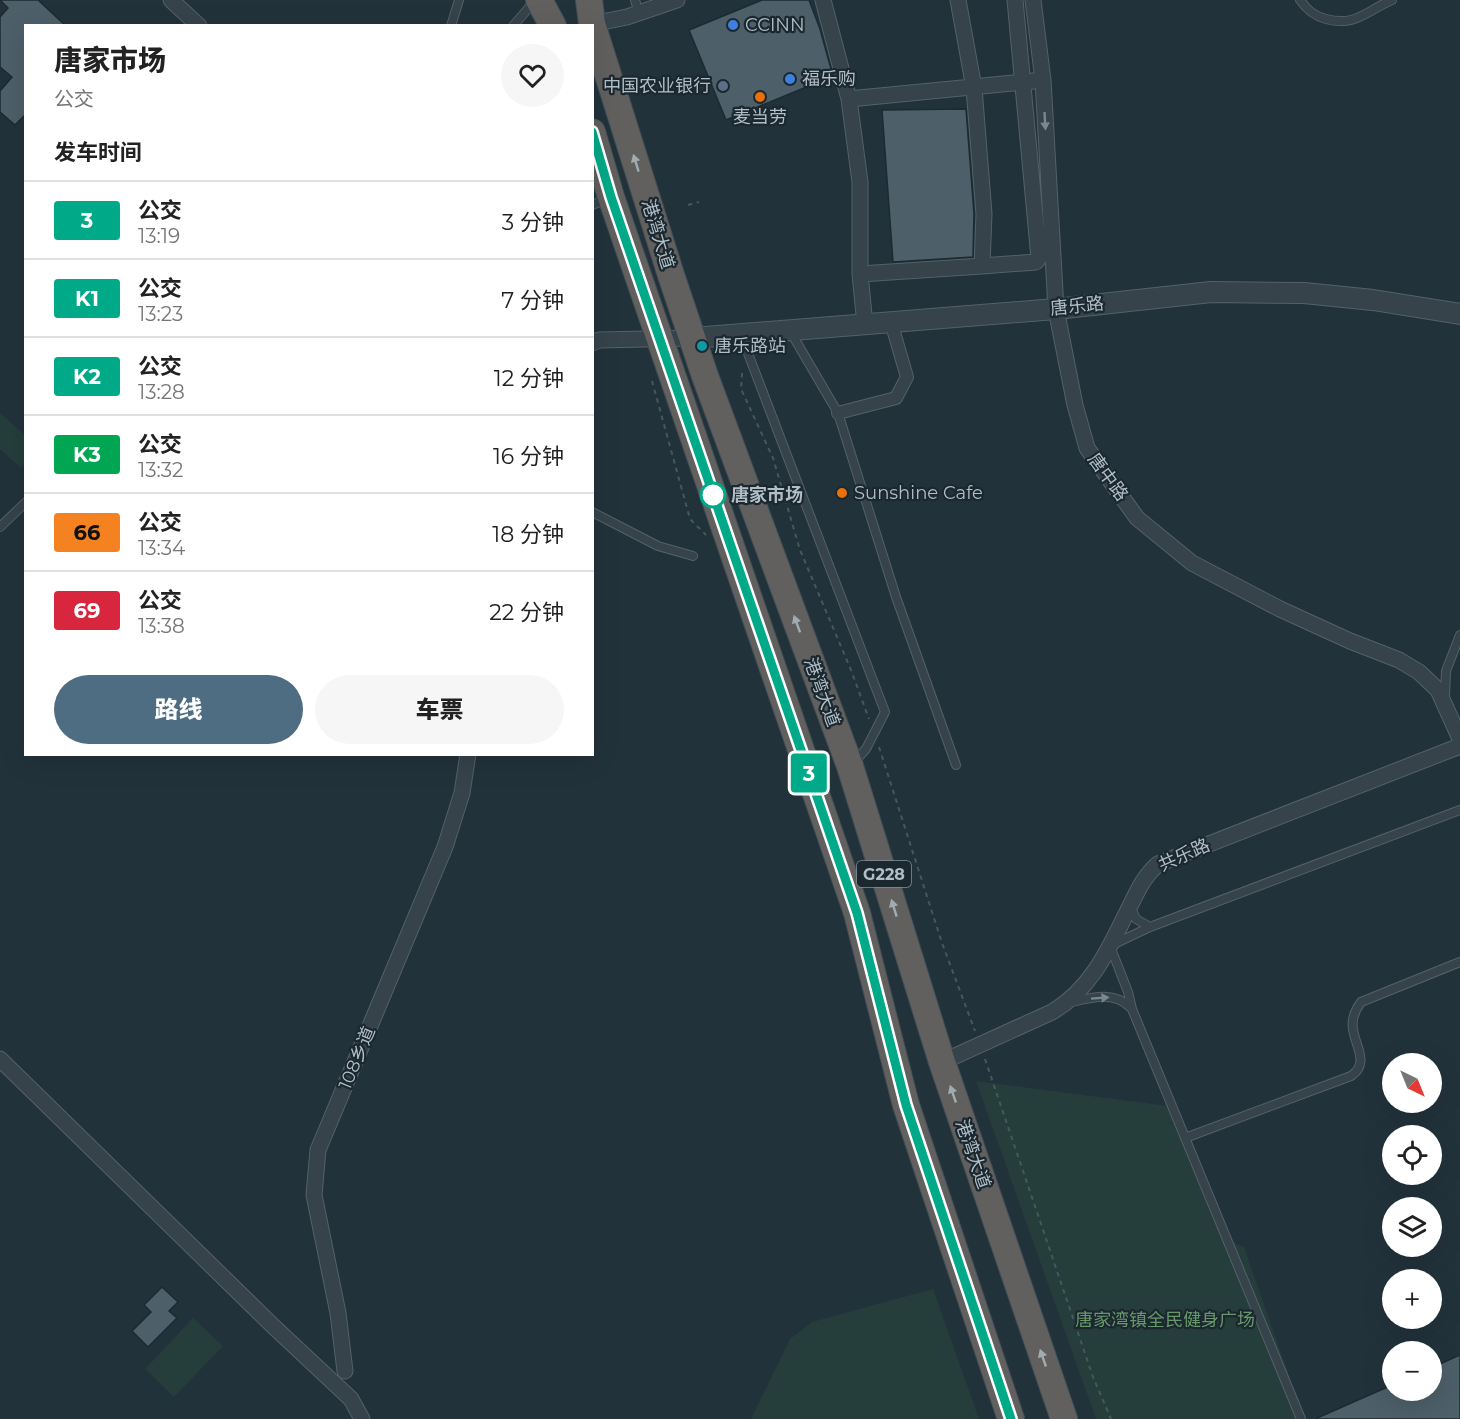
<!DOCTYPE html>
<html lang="zh">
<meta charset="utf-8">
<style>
:root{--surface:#fff;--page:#f6f6f6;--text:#222;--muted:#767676;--line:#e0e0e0;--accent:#4f6d82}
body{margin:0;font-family:Montserrat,"Noto Sans SC",sans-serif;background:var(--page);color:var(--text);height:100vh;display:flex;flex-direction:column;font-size:22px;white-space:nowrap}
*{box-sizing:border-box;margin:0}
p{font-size:20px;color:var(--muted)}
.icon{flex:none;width:33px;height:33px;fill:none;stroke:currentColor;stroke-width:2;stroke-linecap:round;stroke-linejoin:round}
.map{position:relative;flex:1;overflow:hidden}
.details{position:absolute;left:24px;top:24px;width:570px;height:732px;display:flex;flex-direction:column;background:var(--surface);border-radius:0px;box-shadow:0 6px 24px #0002}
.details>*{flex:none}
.badge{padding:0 12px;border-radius:4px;font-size:21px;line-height:39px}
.needle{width:39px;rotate:137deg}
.buttons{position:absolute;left:1382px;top:1053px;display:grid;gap:12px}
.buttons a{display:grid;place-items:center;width:60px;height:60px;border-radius:50%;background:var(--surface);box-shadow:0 6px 24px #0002;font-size:30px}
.map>.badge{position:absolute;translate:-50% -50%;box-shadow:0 0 0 3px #fff}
h2{padding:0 30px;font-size:22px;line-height:54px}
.round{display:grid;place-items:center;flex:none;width:63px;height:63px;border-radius:32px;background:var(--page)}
.headline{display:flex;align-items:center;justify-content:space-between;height:102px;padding:0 30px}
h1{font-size:28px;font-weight:800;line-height:45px}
.action{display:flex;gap:12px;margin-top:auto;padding:12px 30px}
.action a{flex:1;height:69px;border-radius:36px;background:var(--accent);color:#fff;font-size:24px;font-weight:800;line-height:69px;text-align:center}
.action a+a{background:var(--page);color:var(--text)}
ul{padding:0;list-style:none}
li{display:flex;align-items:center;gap:18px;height:78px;padding:0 30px;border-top:2px solid var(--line)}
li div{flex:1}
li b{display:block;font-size:22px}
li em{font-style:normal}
li .badge{min-width:66px;font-weight:700;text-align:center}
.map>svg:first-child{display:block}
</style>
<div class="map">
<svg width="1460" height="1419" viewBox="0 0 1460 1419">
<rect width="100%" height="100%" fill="#22323b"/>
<path fill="#253e3b" d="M 0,413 L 25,435 L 25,463 L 21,468 L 0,449 Z
M 976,1081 L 1168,1106 L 1223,1238 L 1244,1247 L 1304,1419 L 1096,1419 Z
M 933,1289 L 979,1419 L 751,1419 L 790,1339 L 812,1322 Z
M 193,1318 L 223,1346 L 174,1397 L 145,1369 Z"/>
<path fill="#4d5f69" stroke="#1d2a32" stroke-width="1.5" d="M 0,0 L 38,0 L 66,26 L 26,26 L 26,114 L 15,125 L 0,112 L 0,91 L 12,77 L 0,67 L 0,17 L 8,8 Z
M 762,0 L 809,0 L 820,29 L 833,76 L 726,120 L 689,30 Z
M 966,109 L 974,214 L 973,257 L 893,262 L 882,110 Z
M 162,1287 L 178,1302 L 169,1311 L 177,1318 L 148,1347 L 132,1331 L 151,1312 L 144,1305 Z
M 1460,1355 L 1460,1419 L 1315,1419 L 1392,1385 L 1392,1390 L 1431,1390 L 1431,1368 Z"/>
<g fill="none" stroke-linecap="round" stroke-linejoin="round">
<g stroke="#546169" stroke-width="10">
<path id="service" d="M 635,0 L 639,13
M 1300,0 C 1307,10 1314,16 1326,19 C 1356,27 1366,11 1392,0
M 451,26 L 459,0
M 513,26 L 534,2
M 592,205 L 607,199
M 790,331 L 838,413 L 896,597 L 956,765
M 741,335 L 885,712 L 866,749 L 853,763
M 592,512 L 658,546 L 693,556
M 0,527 L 26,502
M 1445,697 L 1446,671 L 1460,635
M 1131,908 L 1136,919 L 1150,927
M 1072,1002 C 1093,997 1115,991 1131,1008
M 1185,1138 L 1351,1076 C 1370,1063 1355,1046 1353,1029 C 1351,1019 1356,1009 1361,1002 L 1460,962
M 1301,1419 L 1132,1009 L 1128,992 L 1110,946 L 1150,927 L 1460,810"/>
</g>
<g stroke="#546169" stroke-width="14">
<path id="pedestrian" d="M 838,413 L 896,398 L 907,377 L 891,322"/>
</g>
<g stroke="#546169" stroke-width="17">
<path id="minor" d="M 171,0 L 199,26
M 823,0 L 849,99 L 860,182 L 860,274 L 865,325
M 1033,0 L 1043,80 L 1056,309 L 1075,405 L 1087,448 L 1137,518 L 1192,563 L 1280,609 L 1350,641 L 1399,660 L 1419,672 L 1438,690 L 1460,739
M 592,24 L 627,17 L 677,0
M 849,99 L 1034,81
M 982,266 L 1036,262 L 1039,258 L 1015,0
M 860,274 L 982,266 L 984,214 L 974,88 L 958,0
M 592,343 L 599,340 L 693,338
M 0,1059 L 273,1326 L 351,1399 L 362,1419
M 942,1062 L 1052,1012 C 1093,988 1110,946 1130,906 C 1138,890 1144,876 1158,864 L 1460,746
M 345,1371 L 338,1313 L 314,1195 L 318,1150 L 445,847 L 462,793 L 468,754"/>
</g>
<g stroke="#546169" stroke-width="22">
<path id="tertiary" d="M 693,338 L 1056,309 L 1211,292 L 1304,293 L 1373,300 L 1460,314"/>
</g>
<g stroke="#414e56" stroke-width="28">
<path id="trunk" d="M 539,0 L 553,26
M 589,0 L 592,24 L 671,275 L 705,376 L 850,766 L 942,1062 L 1064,1419
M 592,132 L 611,197 L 857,913 L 906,1105 L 1011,1419"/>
</g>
<path stroke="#445a58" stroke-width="2" stroke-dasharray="4.5 4.5" stroke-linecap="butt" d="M 688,205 L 699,202
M 742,373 L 741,389 L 773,458 L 800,550 L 851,670 L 869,719
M 652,381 L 690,519 L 706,535
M 879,747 L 942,943 L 975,1031
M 985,1059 L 1093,1377 L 1111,1419"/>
<use href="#service" stroke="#36434b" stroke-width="8"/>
<use href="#pedestrian" stroke="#36434b" stroke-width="12"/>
<use href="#minor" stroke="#36434b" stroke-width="15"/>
<use href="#tertiary" stroke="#36434b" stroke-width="20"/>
<use href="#trunk" stroke="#62605f" stroke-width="26"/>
</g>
<defs><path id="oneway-solid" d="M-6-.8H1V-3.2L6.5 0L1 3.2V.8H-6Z" transform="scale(1.5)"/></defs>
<g fill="#7a878f">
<use href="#oneway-solid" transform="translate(1045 121) rotate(87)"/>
<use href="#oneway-solid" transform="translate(1100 998) rotate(-4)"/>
</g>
<g fill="#a1abb2">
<use href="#oneway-solid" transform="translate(636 163) rotate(-107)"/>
<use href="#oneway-solid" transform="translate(797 624) rotate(-110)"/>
<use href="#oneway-solid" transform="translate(894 908) rotate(-107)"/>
<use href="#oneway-solid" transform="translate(953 1094) rotate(-109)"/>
<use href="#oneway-solid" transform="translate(1043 1358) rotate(-109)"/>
</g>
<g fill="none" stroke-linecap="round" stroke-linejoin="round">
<g stroke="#fff" stroke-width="14">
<path id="line" d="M 592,132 L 611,197 L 637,273 L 857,913 L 906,1105 L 1011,1419"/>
</g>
<use href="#line" stroke="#0a8" stroke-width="9"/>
</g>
<g fill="#3f7fe0" stroke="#1b2830" stroke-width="2">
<circle cx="733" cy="25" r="6"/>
<circle cx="790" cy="79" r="6"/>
</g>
<circle fill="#5c6f8a" stroke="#1b2830" stroke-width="2" cx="723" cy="86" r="6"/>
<g fill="#e8710a" stroke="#1b2830" stroke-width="2">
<circle cx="760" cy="97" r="6"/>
<circle cx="842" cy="493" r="6"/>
</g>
<circle fill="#0f9aa8" stroke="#1b2830" stroke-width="2" cx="702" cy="346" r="6"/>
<circle fill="#fff" stroke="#0a8" stroke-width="3" cx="713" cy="495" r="12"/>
<g text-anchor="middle" stroke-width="4.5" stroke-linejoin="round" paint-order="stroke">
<rect fill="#1b2830" stroke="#84919a" stroke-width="1.5" x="857" y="861" width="54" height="26" rx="4.5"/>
<g font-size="16" font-weight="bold" fill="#b1bec7">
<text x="884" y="880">G228</text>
</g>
<g font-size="18" fill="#b1bec7" stroke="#1b2830" text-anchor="start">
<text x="745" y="31">CCINN</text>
<text x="802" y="85">福乐购</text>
<text x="711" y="92" text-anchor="end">中国农业银行</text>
<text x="760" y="123" text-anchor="middle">麦当劳</text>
<text x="714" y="352">唐乐路站</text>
<text x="854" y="499">Sunshine Cafe</text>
</g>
<g font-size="18" fill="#b1bec7" stroke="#1b2830">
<text transform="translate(658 234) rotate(73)" y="6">港湾大道</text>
<text transform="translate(1077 306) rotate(-6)" y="6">唐乐路</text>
<text transform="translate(1108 477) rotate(54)" y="6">唐中路</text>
<text transform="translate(822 692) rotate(70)" y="6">港湾大道</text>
<text transform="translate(1184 855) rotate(-24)" y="6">共乐路</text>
<text transform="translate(357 1058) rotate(-67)" y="6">108乡道</text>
<text transform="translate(973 1154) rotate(71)" y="6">港湾大道</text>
</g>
<g font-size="18" font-weight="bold" fill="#b1bec7" stroke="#1b2830" text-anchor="start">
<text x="731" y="501">唐家市场</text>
</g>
<g font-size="18" fill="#68986a" stroke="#1b2830">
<text x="1165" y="1326">唐家湾镇全民健身广场</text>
</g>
</g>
</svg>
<div class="buttons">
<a><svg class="needle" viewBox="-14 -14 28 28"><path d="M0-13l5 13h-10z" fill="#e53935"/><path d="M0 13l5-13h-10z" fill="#767676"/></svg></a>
<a><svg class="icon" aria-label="locate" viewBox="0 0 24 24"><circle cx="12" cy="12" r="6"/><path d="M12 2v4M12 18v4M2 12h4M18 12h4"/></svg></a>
<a><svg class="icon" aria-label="layers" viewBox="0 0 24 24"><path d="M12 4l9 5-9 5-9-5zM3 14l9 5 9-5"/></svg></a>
<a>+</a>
<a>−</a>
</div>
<b class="badge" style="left:809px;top:773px;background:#0a8;color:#fff">3</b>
<section class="details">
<div class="headline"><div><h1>唐家市场</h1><p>公交</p></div><a class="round"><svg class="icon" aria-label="heart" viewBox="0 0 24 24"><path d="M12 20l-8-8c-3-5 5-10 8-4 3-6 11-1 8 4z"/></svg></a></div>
<h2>发车时间</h2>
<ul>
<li><span class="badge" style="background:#0a8;color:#fff">3</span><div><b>公交</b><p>13:19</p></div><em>3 分钟</em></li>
<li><span class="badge" style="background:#0a8;color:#fff">K1</span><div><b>公交</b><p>13:23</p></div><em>7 分钟</em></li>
<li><span class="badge" style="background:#0a8;color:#fff">K2</span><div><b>公交</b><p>13:28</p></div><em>12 分钟</em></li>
<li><span class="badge" style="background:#00a651;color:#fff">K3</span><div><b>公交</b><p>13:32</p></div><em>16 分钟</em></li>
<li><span class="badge" style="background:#f58220;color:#111">66</span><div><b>公交</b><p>13:34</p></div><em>18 分钟</em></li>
<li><span class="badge" style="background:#d7263d;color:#fff">69</span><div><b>公交</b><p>13:38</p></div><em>22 分钟</em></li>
</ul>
<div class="action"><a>路线</a><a>车票</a></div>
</section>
</div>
